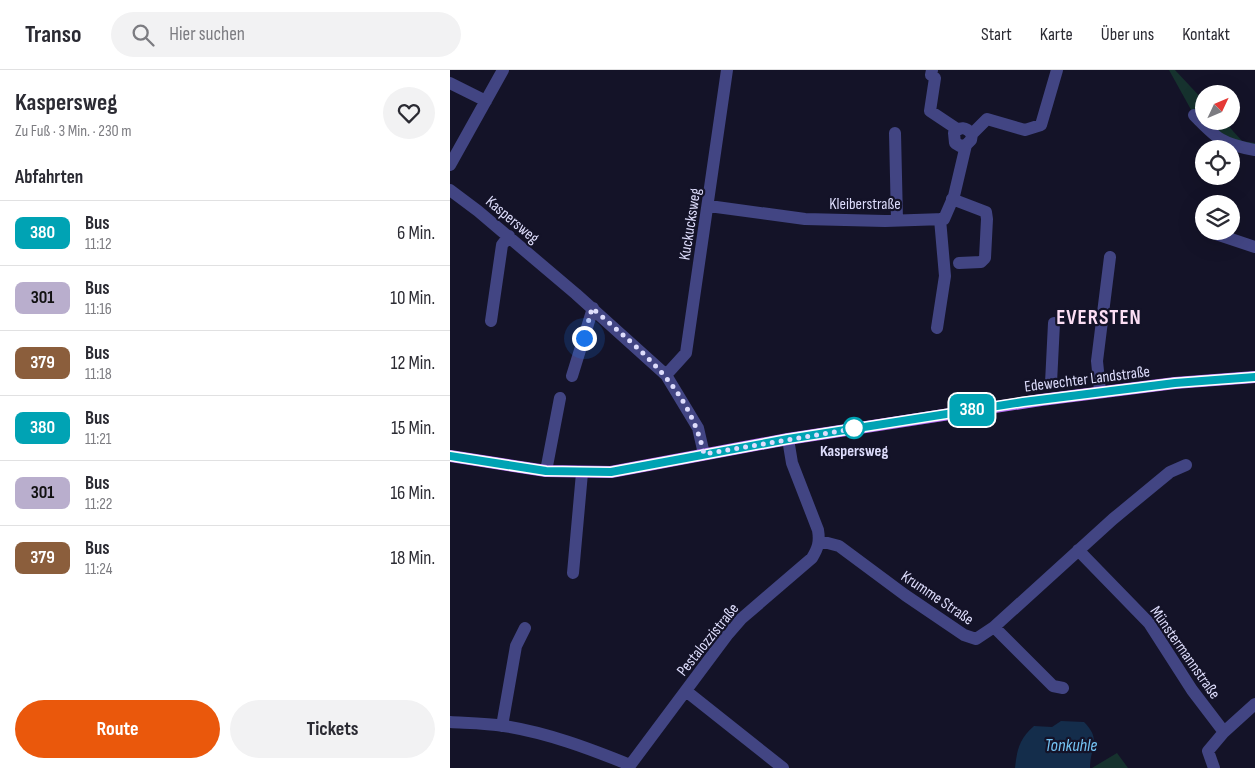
<!DOCTYPE html>
<html lang="de">
<meta charset="utf-8">
<style>
:root{--surface:#fff;--page:#f2f2f3;--text:#2b2b33;--muted:#7c7c81;--line:#e1e1e2;--accent:#ea580c}
body{margin:0;font-family:"Sofia Sans Condensed",sans-serif;background:var(--page);color:var(--text);height:100vh;display:flex;flex-direction:column;font-size:19px;white-space:nowrap}
*{box-sizing:border-box;margin:0}
p{font-size:16px;color:var(--muted)}
.icon{flex:none;width:28px;height:28px;fill:none;stroke:currentColor;stroke-width:2;stroke-linecap:round;stroke-linejoin:round}
.map{position:relative;flex:1;overflow:hidden}
.side{display:flex;flex-direction:column;background:var(--surface);width:450px}
.side>*{flex:none}
.badge{padding:0 10px;border-radius:8px;font-size:18px;line-height:32px}
.needle{width:32px;rotate:46deg}
.buttons{position:absolute;left:745px;top:15px;display:grid;gap:10px}
.buttons a{display:grid;place-items:center;width:45px;height:45px;border-radius:50%;background:var(--surface);box-shadow:0 5px 20px #0002;font-size:25px}
.you{position:absolute;width:25px;height:25px;margin:-12px;border:4px solid #fff;border-radius:50%;background:#1a73e8;box-shadow:0 0 0 8px #1a73e833}
.map>.badge{position:absolute;translate:-50% -50%;box-shadow:0 0 0 2px #fff}
h2{padding:0 15px;font-size:19px;line-height:45px}
.round{display:grid;place-items:center;flex:none;width:52px;height:52px;border-radius:26px;background:var(--page)}
.head{display:flex;align-items:center;justify-content:space-between;height:85px;padding:0 15px}
h1{font-size:24px;font-weight:700;line-height:38px}
.cta{display:flex;gap:10px;margin-top:auto;padding:10px 15px}
.cta a{flex:1;height:58px;border-radius:30px;background:var(--accent);color:#fff;font-size:20px;font-weight:700;line-height:58px;text-align:center}
.cta a+a{background:var(--page);color:var(--text)}
ul{padding:0;list-style:none}
li{display:flex;align-items:center;gap:15px;height:65px;padding:0 15px;border-top:1px solid var(--line)}
li div{flex:1}
li b{display:block;font-size:19px}
li em{font-style:normal}
li .badge{min-width:55px;font-weight:700;text-align:center}
header{display:flex;align-items:center;gap:30px;box-sizing:border-box;height:70px;padding:0 25px;background:var(--surface);border-bottom:1px solid var(--line)}
header strong{font-size:24px}
nav{display:flex;gap:28px;margin-inline-start:auto;font-size:18px}
.search{width:350px;height:45px;background:var(--page);display:flex;align-items:center;gap:12px;box-sizing:border-box;padding:0 18px;border-radius:28px;color:var(--muted);font-size:19px}
main{display:flex;flex:1;min-height:0}
.map>svg:first-child{display:block}
</style>
<header>
<strong>Transo</strong>
<div class="search"><svg class="icon" aria-label="search" viewBox="0 0 24 24"><circle cx="10" cy="10" r="6"/><path d="M15 15l6 6"/></svg>Hier suchen</div>
<nav><a>Start</a><a>Karte</a><a>Über uns</a><a>Kontakt</a></nav>
</header>
<main>
<section class="side">
<div class="head"><div><h1>Kaspersweg</h1><p>Zu Fuß · 3 Min. · 230 m</p></div><a class="round"><svg class="icon" aria-label="heart" viewBox="0 0 24 24"><path d="M12 20l-8-8c-3-5 5-10 8-4 3-6 11-1 8 4z"/></svg></a></div>
<h2>Abfahrten</h2>
<ul>
<li><span class="badge" style="background:#00a3b4;color:#fff">380</span><div><b>Bus</b><p>11:12</p></div><em>6 Min.</em></li>
<li><span class="badge" style="background:#b9aecd;color:#111">301</span><div><b>Bus</b><p>11:16</p></div><em>10 Min.</em></li>
<li><span class="badge" style="background:#8b5e3c;color:#fff">379</span><div><b>Bus</b><p>11:18</p></div><em>12 Min.</em></li>
<li><span class="badge" style="background:#00a3b4;color:#fff">380</span><div><b>Bus</b><p>11:21</p></div><em>15 Min.</em></li>
<li><span class="badge" style="background:#b9aecd;color:#111">301</span><div><b>Bus</b><p>11:22</p></div><em>16 Min.</em></li>
<li><span class="badge" style="background:#8b5e3c;color:#fff">379</span><div><b>Bus</b><p>11:24</p></div><em>18 Min.</em></li>
</ul>
<div class="cta"><a>Route</a><a>Tickets</a></div>
</section>
<div class="map">
<svg width="805" height="698" viewBox="0 0 805 698">
<rect width="100%" height="100%" fill="#141328"/>
<path fill="#16322e" d="M 719,0 L 725,0 L 754,31 L 754,51 L 774,51 L 792,71 L 805,73 L 805,80 L 778,74 L 744,45 Z
M 667,683 L 678,698 L 642,698 Z"/>
<path fill="#142d4b" d="M 611,651 L 634,652 C 652,670 640,677 640,698 L 565,698 C 567,680 569,669 584,656 L 602,657 Z"/>
<g fill="none" stroke-linecap="round" stroke-linejoin="round">
<path stroke="#424583" stroke-width="12" d="M 482,0 L 481,5 L 485,8 L 480,41 L 507,59
M 0,13 L 36,31
M 744,45 C 767,69 772,74 805,80
M 445,63 L 447,150
M 522,64 L 537,49 L 575,60 L 591,55 L 607,0
M 0,95 L 53,0
M 0,120 L 28,141 L 126,224 L 216,305 L 248,358 L 254,384
M 502,129 L 536,142 L 537,149 L 535,188 L 531,192 L 509,193
M 259,136 L 355,149 L 435,151 L 494,149 L 504,126 L 516,75 L 521,70 L 522,64 C 516,57 510,56 504,63 L 505,73 L 510,76 L 516,75
M 766,164 L 805,177
M 41,251 L 52,175 L 59,166
M 487,258 L 495,206 L 490,149
M 216,305 L 236,283 L 277,0
M 122,306 L 143,238
M 601,313 L 604,253
M 650,321 L 647,291 L 660,187
M 96,401 L 110,328
M 370,471 L 389,476 L 455,525 L 514,565 L 526,569 L 544,557 L 663,449 L 720,402 L 736,395
M 628,480 L 699,553 L 742,620 L 774,662
M 123,503 L 132,403
M 544,557 L 603,616 L 613,618
M 236,621 L 333,698
M 0,652 C 18,653 37,653 54,656 C 98,663 138,678 180,695
M 52,656 L 66,576 L 75,558
M 178,698 L 278,564 L 291,549 L 362,488 C 368,478 370,472 368,460 L 342,393 L 338,369
M 764,698 L 758,681 L 774,662 L 805,634"/>
<path stroke="#b56df2" stroke-width="12" d="M 0,386 L 96,401 L 161,402 L 338,369 L 591,330 L 725,313 L 805,307"/>
</g>
<g fill="none" stroke-linecap="round" stroke-linejoin="round">
<g stroke="#fff" stroke-width="11">
<path id="line" d="M 0,386 L 96,401 L 161,402 L 338,369 L 573,332 L 725,313 L 805,307"/>
</g>
<use href="#line" stroke="#00a3b4" stroke-width="8"/>
<path stroke="#deddfc" stroke-width="5" stroke-dasharray="0 9" d="M 134,268 L 142,238 C 192,282 239,316 254,384 L 408,358 L 404,358"/>
</g>
<circle fill="#fff" stroke="#00a3b4" stroke-width="2.5" cx="404" cy="358" r="10"/>
<g text-anchor="middle" stroke-width="4.5" stroke-linejoin="round" paint-order="stroke">
<g font-size="16" fill="#deddfc" stroke="#141328">
<text x="415" y="139">Kleiberstraße</text>
<text transform="translate(63 149) rotate(40)" y="6">Kaspersweg</text>
<text transform="translate(239 154) rotate(-81)" y="6">Kuckucksweg</text>
<text transform="translate(637 308) rotate(-7)" y="6">Edewechter Landstraße</text>
<text transform="translate(488 527) rotate(34)" y="6">Krumme Straße</text>
<text transform="translate(257 569) rotate(-51)" y="6">Pestalozzistraße</text>
<text transform="translate(736 582) rotate(55)" y="6">Münstermannstraße</text>
</g>
<g font-size="16" font-weight="bold" fill="#deddfc" stroke="#141328">
<text x="404" y="386">Kaspersweg</text>
</g>
<g font-size="18" font-style="italic" fill="#74c3f3" stroke="#141328">
<text x="621" y="681">Tonkuhle</text>
</g>
<g font-size="21" font-weight="bold" letter-spacing="1" fill="#fcdef4" stroke="#141328">
<text x="649" y="254">EVERSTEN</text>
</g>
</g>
</svg>
<div class="buttons">
<a><svg class="needle" viewBox="-14 -14 28 28"><path d="M0-13l5 13h-10z" fill="#e53935"/><path d="M0 13l5-13h-10z" fill="#7c7c81"/></svg></a>
<a><svg class="icon" aria-label="locate" viewBox="0 0 24 24"><circle cx="12" cy="12" r="6"/><path d="M12 2v4M12 18v4M2 12h4M18 12h4"/></svg></a>
<a><svg class="icon" aria-label="layers" viewBox="0 0 24 24"><path d="M12 4l9 5-9 5-9-5zM3 14l9 5 9-5"/></svg></a>
</div>
<div class="you" style="left:134px;top:268px"></div>
<b class="badge" style="left:522px;top:340px;background:#00a3b4;color:#fff">380</b>
</div>
</main>
